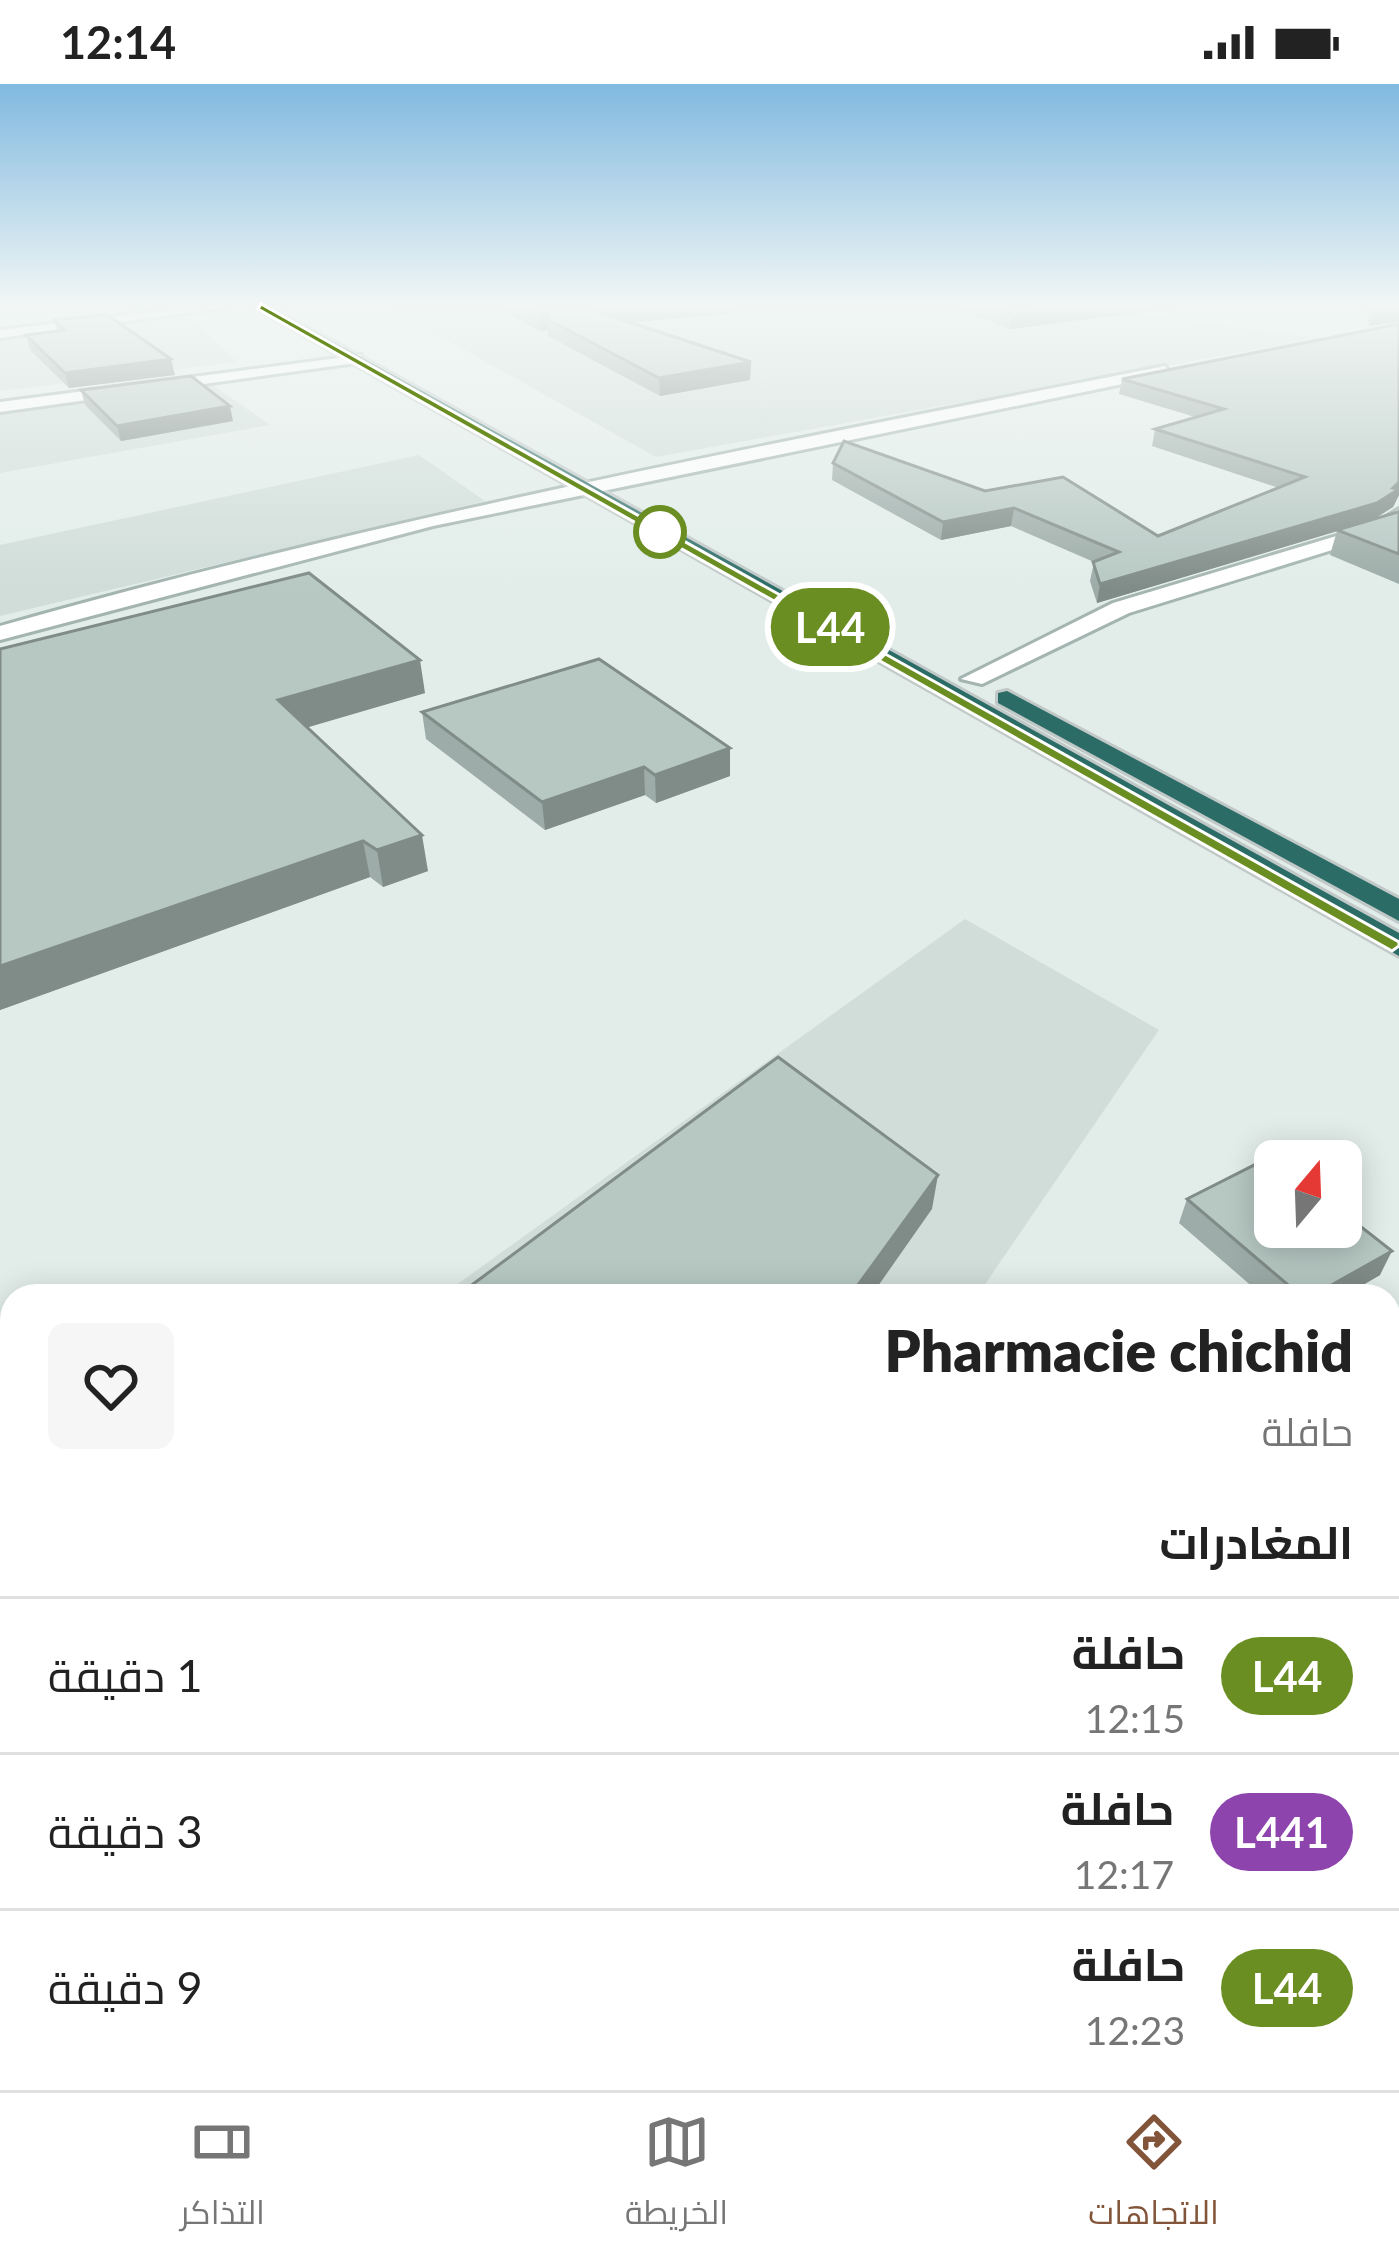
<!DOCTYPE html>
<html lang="ar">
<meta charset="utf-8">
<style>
:root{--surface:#fff;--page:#f6f6f6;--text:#222;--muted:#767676;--line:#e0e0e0;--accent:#825439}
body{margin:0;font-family:Lato,Cairo,sans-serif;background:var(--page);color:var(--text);direction:rtl;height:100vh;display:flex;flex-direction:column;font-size:45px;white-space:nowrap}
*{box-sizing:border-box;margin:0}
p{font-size:39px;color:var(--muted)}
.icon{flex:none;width:66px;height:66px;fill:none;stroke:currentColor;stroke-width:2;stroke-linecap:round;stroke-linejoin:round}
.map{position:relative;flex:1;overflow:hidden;direction:ltr}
.details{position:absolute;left:0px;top:1200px;width:1401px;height:807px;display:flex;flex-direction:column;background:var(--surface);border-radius:36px 36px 0 0;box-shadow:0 6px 30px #0003;direction:rtl}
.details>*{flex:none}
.badge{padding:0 24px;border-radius:39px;font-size:42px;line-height:78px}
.needle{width:78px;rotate:19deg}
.fabs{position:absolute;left:1254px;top:1056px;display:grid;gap:24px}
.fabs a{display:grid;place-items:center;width:108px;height:108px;border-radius:18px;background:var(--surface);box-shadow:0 6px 30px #0003;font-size:60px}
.map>.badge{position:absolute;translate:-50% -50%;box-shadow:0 0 0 6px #fff}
h2{padding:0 48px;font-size:45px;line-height:108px}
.round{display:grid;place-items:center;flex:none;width:126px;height:126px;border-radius:18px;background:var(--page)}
.overview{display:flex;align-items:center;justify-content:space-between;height:204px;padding:0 48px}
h1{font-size:57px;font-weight:800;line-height:90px}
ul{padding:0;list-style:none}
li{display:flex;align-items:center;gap:36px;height:156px;padding:0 48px;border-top:3px solid var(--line)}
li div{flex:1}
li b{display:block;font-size:45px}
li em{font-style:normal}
li .badge{min-width:132px;font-weight:700;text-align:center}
.status{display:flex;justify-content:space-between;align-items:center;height:84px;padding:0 60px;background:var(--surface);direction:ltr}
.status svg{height:33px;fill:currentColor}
.tabs{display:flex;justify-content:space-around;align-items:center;height:168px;border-top:3px solid var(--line);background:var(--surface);font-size:33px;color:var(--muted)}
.tabs a{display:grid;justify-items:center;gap:6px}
.tabs .selected{color:var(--accent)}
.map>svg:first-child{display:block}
</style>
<div class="status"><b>12:14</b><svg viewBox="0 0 49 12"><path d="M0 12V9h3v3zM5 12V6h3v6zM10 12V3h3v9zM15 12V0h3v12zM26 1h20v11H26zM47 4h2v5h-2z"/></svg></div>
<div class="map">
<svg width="1399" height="2006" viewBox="0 0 1399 2006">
<rect width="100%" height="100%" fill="#e2ede9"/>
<path fill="#d0ddd9" d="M 388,223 L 1120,223 L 1145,231 L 1319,254 L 656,373 Z
M 191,232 L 237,278 L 0,307 L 0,255 Z
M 210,299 L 270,341 L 0,389 L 0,327 Z
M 419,371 L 485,417 L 0,532 L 0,461 Z
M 965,835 L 1159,946 L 977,1212 L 441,1212 Z
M 12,1521 L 12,1995 L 442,1995 L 434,2006 L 0,2006 L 0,1530 Z"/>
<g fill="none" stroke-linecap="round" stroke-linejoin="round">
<g stroke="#a4b5b1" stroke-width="6">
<path id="minor" d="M 192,223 L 231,223 L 0,254 L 0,246 Z
M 361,271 L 356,279 L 0,328 L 0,318 Z
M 1165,282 L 1171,290 L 433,442 L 0,556 L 0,542 C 384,433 774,359 1165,282 Z
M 1399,425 L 1399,440 L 1387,449 L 1129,529 L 982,600 L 961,595 L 1113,519 L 1373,441 Z"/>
</g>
<g stroke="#c1c9c8" stroke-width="6">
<path id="highway" d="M 254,223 L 271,223 L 1399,849 L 1399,872 Z
M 1007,607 L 1399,815 L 1399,837 L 998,619 L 998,609 Z"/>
</g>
<use href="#minor" fill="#fff" fill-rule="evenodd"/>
<use href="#highway" fill="#2c6c67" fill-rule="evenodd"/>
</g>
<path fill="#9daca8" d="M 494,223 L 736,223 L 736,229 L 631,238 L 751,278 L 750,296 L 660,312 L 548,252 L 548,246 L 540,247 Z
M 953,223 L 1182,223 L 1010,245 Z
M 1366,223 L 1399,223 L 1399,238 L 1369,242 Z
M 54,236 L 175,291 L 69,304 L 30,266 L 26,251 L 57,247 Z
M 1399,240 L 1399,411 L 1393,423 L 1374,435 L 1399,427 L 1399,500 L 1330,471 L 1337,447 L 1097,519 L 1090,497 L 1094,478 L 1011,442 L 941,456 L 832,396 L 833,379 L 985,407 L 1158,452 L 1279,404 L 1152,362 L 1155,345 L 1195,333 L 1119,310 L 1122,295 Z
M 81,306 L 233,337 L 121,357 L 85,321 Z
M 0,565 L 425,609 L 307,643 L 428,787 L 383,803 L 370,793 L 0,926 Z
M 422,628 L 730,664 L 730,692 L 656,719 L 645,711 L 545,746 L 426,655 Z
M 1187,1115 L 1380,1191 L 1344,1212 L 1263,1212 L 1179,1139 Z
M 526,1995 L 652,1995 L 645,2006 L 530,2006 Z"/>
<path fill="#808c88" d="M 623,223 L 736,223 L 736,229 L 593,242 L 592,226 Z
M 1077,223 L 1182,223 L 1010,245 L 1012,231 Z
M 1399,224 L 1399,238 L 1369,242 L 1373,228 Z
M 549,229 L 547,235 L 548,246 L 540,247 L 539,230 Z
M 171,275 L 175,291 L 69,304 L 65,289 Z
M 751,278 L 750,296 L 660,312 L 659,294 Z
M 230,322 L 233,337 L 121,357 L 117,342 Z
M 1399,398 L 1399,411 L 1393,423 L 1371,437 L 1097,519 L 1100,500 Z
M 1014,424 L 1011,442 L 941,456 L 943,438 Z
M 420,576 L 425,609 L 285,650 L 278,616 Z
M 730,664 L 730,692 L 656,719 L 655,691 Z
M 644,683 L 645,711 L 545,746 L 542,718 Z
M 422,751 L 428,787 L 383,803 L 377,766 Z
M 363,757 L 370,793 L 0,926 L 0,882 Z
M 938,1091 L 932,1125 L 871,1212 L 850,1212 Z
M 1392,1167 L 1380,1191 L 1344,1212 L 1312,1212 Z
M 640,1995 L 652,1995 L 645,2006 L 633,2006 Z"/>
<path fill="#b7c8c3" stroke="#808c88" stroke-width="3" d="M 524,223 L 623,223 L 592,226 L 751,278 L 659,294 L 547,235 L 549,229 L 539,230 Z
M 991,223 L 1077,223 L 1012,231 Z
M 1372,223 L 1399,223 L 1399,224 L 1373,228 Z
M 106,230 L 171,275 L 65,289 L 26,251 L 65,246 L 54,236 Z
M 1399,240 L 1399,398 L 1393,404 L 1399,405 L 1377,419 L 1100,500 L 1093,478 L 1119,468 L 1014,424 L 943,438 L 833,379 L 844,357 L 985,407 L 1063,393 L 1158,452 L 1305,393 L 1155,345 L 1224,325 L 1122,295 Z
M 191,292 L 230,322 L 117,342 L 81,306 Z
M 1399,427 L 1399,470 L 1337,446 L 1398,428 Z
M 309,489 L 420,576 L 278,616 L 422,751 L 377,766 L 363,757 L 0,882 L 0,565 Z
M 599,575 L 730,664 L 655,691 L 644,683 L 542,718 L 422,628 Z
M 778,973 L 938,1091 L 850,1212 L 457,1212 Z
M 1272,1072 L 1278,1077 L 1275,1077 L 1275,1143 L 1341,1143 L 1341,1127 L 1392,1167 L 1312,1212 L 1301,1212 L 1187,1115 Z
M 1389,1624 L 1399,1628 L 1391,1788 L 1389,1787 Z
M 530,1995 L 640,1995 L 633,2006 L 542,2006 Z"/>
<linearGradient id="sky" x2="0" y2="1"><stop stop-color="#81b9e0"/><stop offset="0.44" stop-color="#f2f7f5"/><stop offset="1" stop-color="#f2f7f5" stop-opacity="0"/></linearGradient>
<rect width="1399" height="504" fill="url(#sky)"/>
<path fill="#6b8e23" stroke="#fff" stroke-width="3" d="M 261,220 L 1399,858 L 1399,862 L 1392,867 L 258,225 Z"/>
<circle fill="#fff" stroke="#6b8e23" stroke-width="6" cx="660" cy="448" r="24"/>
</svg>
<div class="fabs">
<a><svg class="needle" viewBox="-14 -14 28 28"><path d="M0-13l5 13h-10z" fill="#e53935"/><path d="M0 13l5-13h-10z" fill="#767676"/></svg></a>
</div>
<b class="badge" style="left:830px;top:543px;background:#6b8e23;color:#fff">L44</b>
<section class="details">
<div class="overview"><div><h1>Pharmacie chichid</h1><p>حافلة</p></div><a class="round"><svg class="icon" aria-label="heart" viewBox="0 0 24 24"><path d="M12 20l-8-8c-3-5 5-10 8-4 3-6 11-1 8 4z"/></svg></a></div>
<h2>المغادرات</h2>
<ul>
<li><span class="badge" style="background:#6b8e23;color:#fff">L44</span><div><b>حافلة</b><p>12:15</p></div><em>1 دقيقة</em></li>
<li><span class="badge" style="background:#8e44ad;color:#fff">L441</span><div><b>حافلة</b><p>12:17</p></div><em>3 دقيقة</em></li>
<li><span class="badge" style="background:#6b8e23;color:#fff">L44</span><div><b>حافلة</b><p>12:23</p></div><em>9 دقيقة</em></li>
</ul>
</section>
</div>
<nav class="tabs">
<a class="selected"><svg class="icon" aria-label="directions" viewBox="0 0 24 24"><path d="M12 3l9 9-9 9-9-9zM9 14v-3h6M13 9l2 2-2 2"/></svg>الاتجاهات</a>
<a><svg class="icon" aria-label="map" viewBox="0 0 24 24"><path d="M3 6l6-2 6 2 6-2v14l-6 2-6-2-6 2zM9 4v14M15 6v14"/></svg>الخريطة</a>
<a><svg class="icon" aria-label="tickets" viewBox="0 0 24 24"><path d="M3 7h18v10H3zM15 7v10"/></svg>التذاكر</a>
</nav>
